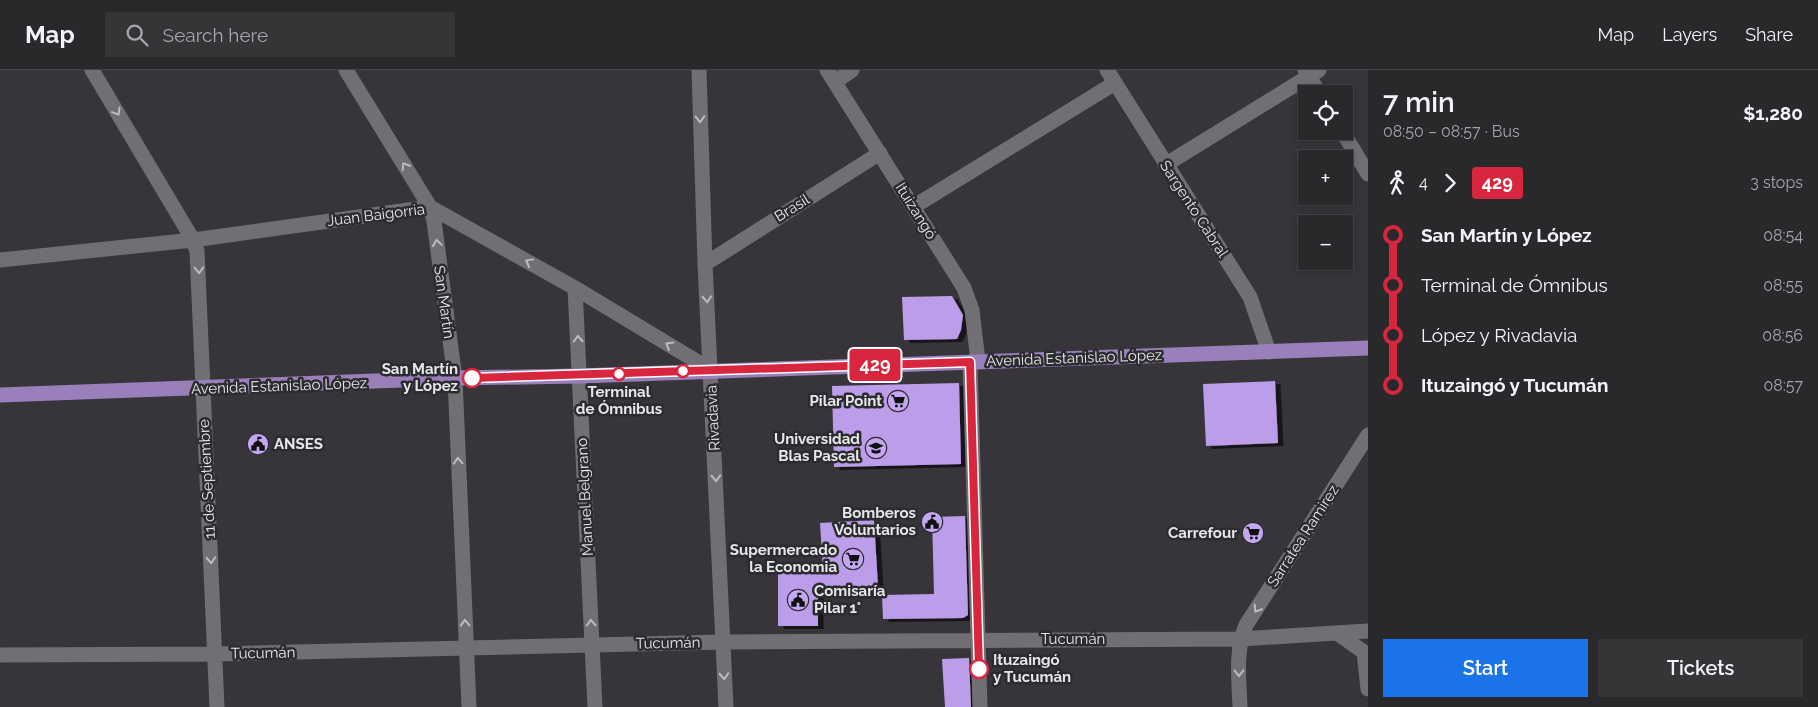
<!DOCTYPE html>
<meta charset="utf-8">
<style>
:root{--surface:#29282b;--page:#353437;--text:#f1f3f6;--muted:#a5a6a9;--line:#454447;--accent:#1a73e8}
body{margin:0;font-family:Raleway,sans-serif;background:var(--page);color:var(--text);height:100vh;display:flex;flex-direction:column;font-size:19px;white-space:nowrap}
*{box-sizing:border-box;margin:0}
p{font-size:16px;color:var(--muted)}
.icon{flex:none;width:28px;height:28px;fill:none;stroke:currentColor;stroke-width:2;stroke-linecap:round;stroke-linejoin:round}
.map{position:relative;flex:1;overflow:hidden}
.panel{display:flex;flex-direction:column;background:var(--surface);width:450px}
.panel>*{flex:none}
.badge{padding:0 10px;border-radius:4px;font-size:18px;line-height:32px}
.fabs{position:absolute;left:1298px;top:15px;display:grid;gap:10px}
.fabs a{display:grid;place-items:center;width:55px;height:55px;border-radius:0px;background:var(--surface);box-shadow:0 2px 8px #0003,0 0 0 1px var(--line);font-size:25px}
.map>.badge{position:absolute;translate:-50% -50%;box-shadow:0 0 0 2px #fff}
.legs{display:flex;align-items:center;gap:8px;height:55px;padding:0 15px;font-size:16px}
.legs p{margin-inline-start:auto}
.summary{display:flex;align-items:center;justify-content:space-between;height:85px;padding:0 15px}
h1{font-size:28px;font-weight:600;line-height:38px}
.button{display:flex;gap:10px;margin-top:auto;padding:10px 15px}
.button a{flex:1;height:58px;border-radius:0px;background:var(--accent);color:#fff;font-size:20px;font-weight:600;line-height:58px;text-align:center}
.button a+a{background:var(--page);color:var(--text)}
ul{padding:0 15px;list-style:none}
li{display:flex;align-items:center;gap:18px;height:50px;font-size:19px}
li i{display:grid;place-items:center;width:8px;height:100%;margin:0 6px;background:currentColor}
li i::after{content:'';width:12px;height:12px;margin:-6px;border:4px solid;border-radius:50%;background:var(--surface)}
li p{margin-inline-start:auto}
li:first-child i{background:linear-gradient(#0000 50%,currentColor 0)}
li:last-child i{background:linear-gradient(currentColor 50%,#0000 0)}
header{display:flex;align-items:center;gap:30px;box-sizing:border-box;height:70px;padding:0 25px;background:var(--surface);border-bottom:1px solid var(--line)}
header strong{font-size:24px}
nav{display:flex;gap:28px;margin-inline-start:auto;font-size:18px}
.search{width:350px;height:45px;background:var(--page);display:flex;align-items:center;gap:12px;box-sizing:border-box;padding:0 18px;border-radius:0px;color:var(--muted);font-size:19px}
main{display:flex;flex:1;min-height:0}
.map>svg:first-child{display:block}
</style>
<header>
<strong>Map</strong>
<div class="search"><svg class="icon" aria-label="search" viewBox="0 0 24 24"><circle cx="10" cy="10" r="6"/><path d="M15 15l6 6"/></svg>Search here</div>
<nav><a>Map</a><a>Layers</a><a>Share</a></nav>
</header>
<main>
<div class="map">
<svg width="1368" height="637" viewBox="0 0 1368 637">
<defs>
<filter id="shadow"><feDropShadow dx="5.5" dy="3" stdDeviation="0" flood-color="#0009"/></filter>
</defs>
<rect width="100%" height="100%" fill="#373539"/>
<path fill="#bc9de9" filter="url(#shadow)" d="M 952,226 L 963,245 L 961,260 L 957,269 L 904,270 L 902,227 Z
M 1275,311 L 1278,373 L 1206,376 L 1203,314 Z
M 959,313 L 961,394 L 834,397 L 832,316 Z
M 965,446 L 968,545 L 963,548 L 883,549 L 882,525 L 934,524 L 932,447 Z
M 874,450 L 878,516 L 818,520 L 818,556 L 778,556 L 778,503 L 823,502 L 820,453 Z
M 969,588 L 971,637 L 945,637 L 942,589 Z"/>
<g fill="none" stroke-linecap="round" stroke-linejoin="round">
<path stroke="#716f74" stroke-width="15" d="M 92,0 L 193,170 L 197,181 L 217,637
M 346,0 L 430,137 L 434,151 L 455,308 L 469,637
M 699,0 L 705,194 L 726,637
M 827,0 L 964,218 L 972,240 L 978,291
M 1107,0 L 1250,227 L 1269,282
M 1305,0 L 1320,24
M 835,12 L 852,0
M 1342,61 L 1368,104
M 1165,95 L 1319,0
M 913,137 L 1115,13
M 0,190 L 193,170 L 430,137 L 575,218 L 711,300
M 705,194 L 880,83
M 575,218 L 595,637
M 970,292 L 980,637
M 1337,563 L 1364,582 L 1368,583
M 1364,582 L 1368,619
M 0,585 L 215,584 L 723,572 L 1240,569 L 1368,561
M 1240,637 C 1239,609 1235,581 1246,555 L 1368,365"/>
<path stroke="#9980bb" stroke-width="15" d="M 0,325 L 455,308 L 579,306 L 1368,278"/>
</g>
<defs><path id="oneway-chevron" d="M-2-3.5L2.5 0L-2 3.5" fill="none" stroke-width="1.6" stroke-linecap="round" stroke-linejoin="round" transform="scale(1.25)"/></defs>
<g stroke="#bebcc0">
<use href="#oneway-chevron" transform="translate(117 42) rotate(59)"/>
<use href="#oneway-chevron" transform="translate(700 49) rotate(88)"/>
<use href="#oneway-chevron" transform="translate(405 96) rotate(-122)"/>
<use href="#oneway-chevron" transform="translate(437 173) rotate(-98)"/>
<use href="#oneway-chevron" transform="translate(529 192) rotate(-151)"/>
<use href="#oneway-chevron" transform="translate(199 200) rotate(88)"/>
<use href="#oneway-chevron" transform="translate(707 229) rotate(87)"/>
<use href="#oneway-chevron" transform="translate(578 269) rotate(-93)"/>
<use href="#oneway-chevron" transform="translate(669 275) rotate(-149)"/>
<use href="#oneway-chevron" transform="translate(458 391) rotate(-92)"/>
<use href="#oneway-chevron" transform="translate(716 408) rotate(87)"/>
<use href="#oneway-chevron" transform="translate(211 490) rotate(87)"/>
<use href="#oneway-chevron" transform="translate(1257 539) rotate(123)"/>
<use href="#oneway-chevron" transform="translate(465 553) rotate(-92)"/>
<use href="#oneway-chevron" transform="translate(591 553) rotate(-93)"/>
<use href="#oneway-chevron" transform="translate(1239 603) rotate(89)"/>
<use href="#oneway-chevron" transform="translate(724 606) rotate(87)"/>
</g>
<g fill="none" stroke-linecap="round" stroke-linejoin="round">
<g stroke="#fff" stroke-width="11">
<path id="line-1" d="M 472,308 L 970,292 L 979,599"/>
</g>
<use href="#line-1" stroke="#d7263d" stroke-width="8"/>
</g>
<defs>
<g id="supermarket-disc" transform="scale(1.125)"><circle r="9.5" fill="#c4a7f1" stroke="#2c2b2f"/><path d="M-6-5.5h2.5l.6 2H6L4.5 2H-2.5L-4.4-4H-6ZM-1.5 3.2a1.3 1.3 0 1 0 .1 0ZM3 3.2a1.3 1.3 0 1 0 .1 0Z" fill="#111"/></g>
<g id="civic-disc" transform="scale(1.125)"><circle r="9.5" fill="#c4a7f1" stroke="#2c2b2f"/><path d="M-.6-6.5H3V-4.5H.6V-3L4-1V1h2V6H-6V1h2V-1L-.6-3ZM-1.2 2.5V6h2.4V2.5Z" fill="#111"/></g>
<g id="university-disc" transform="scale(1.125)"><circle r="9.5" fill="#c4a7f1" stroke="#2c2b2f"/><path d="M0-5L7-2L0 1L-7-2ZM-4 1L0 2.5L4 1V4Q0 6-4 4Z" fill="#111"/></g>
</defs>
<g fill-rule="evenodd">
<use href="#supermarket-disc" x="898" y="331"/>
<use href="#civic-disc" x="258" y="374"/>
<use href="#university-disc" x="876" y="378"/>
<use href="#civic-disc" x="932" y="452"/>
<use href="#supermarket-disc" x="1253" y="463"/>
<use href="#supermarket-disc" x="853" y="489"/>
<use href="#civic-disc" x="798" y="530"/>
</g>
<g fill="#fff" stroke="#d7263d" stroke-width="2.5">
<circle cx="683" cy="301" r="6"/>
<circle cx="619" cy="304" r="6"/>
<circle cx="472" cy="308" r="9"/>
<circle cx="979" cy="599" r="9"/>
</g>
<g text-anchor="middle" stroke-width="5" stroke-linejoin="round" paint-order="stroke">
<g font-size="15" fill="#e7e6e9" stroke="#2c2b2f">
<text transform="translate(792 138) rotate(-32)" y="5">Brasil</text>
<text transform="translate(1194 139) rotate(57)" y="5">Sargento Cabral</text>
<text transform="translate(916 141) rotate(58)" y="5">Ituizangó</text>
<text transform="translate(376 145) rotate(-7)" y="5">Juan Baigorria</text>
<text transform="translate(444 232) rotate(82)" y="5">San Martín</text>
<text transform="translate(1074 288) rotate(-2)" y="5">Avenida Estanislao López</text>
<text transform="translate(279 316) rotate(-2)" y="5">Avenida Estanislao López</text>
<text transform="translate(713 348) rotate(-93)" y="5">Rivadavia</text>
<text transform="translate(207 409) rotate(-93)" y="5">11 de Septiembre</text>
<text transform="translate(585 427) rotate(-93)" y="5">Manuel Belgrano</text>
<text transform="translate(1303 466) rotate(-57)" y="5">Sarratea Ramirez</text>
<text x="1073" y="574">Tucumán</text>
<text transform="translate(668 573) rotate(-1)" y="5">Tucumán</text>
<text transform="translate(263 583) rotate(-1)" y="5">Tucumán</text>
</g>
<g font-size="15" font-weight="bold" fill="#e7e6e9" stroke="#2c2b2f" text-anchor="end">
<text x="458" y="304">San Martín<tspan x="458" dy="17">y López</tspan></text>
<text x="619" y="327" text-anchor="middle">Terminal<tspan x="619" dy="17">de Ómnibus</tspan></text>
<text x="993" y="595" text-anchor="start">Ituzaingó<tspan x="993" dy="17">y Tucumán</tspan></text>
</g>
<g font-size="15" font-weight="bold" fill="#e7e6e9" stroke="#2c2b2f" text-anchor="end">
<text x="882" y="336">Pilar Point</text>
<text x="860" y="374">Universidad<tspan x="860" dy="17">Blas Pascal</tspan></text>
<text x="274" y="379" text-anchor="start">ANSES</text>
<text x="916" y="448">Bomberos<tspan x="916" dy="17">Voluntarios</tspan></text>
<text x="1237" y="468">Carrefour</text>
<text x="837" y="485">Supermercado<tspan x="837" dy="17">la Economia</tspan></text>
<text x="814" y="526" text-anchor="start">Comisaría<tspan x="814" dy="17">Pilar 1°</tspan></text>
</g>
</g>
</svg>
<div class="fabs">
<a><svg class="icon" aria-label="locate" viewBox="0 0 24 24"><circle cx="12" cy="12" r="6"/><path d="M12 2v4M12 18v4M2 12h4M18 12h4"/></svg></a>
<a>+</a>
<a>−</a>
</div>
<b class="badge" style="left:875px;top:295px;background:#d7263d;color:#fff">429</b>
</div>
<section class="panel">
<div class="summary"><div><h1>7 min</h1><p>08:50 – 08:57 · Bus</p></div><b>$1,280</b></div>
<div class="legs"><svg class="icon" aria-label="walk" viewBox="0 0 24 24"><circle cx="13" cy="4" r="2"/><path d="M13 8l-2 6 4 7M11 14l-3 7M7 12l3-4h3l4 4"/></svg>4<svg class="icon" aria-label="forward" viewBox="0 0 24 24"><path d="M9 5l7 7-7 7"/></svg><b class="badge" style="background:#d7263d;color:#fff">429</b><p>3 stops</p></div>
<ul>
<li><i style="color:#d7263d"></i><b>San Martín y López</b><p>08:54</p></li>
<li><i style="color:#d7263d"></i><span>Terminal de Ómnibus</span><p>08:55</p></li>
<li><i style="color:#d7263d"></i><span>López y Rivadavia</span><p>08:56</p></li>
<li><i style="color:#d7263d"></i><b>Ituzaingó y Tucumán</b><p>08:57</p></li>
</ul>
<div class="button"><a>Start</a><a>Tickets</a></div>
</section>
</main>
